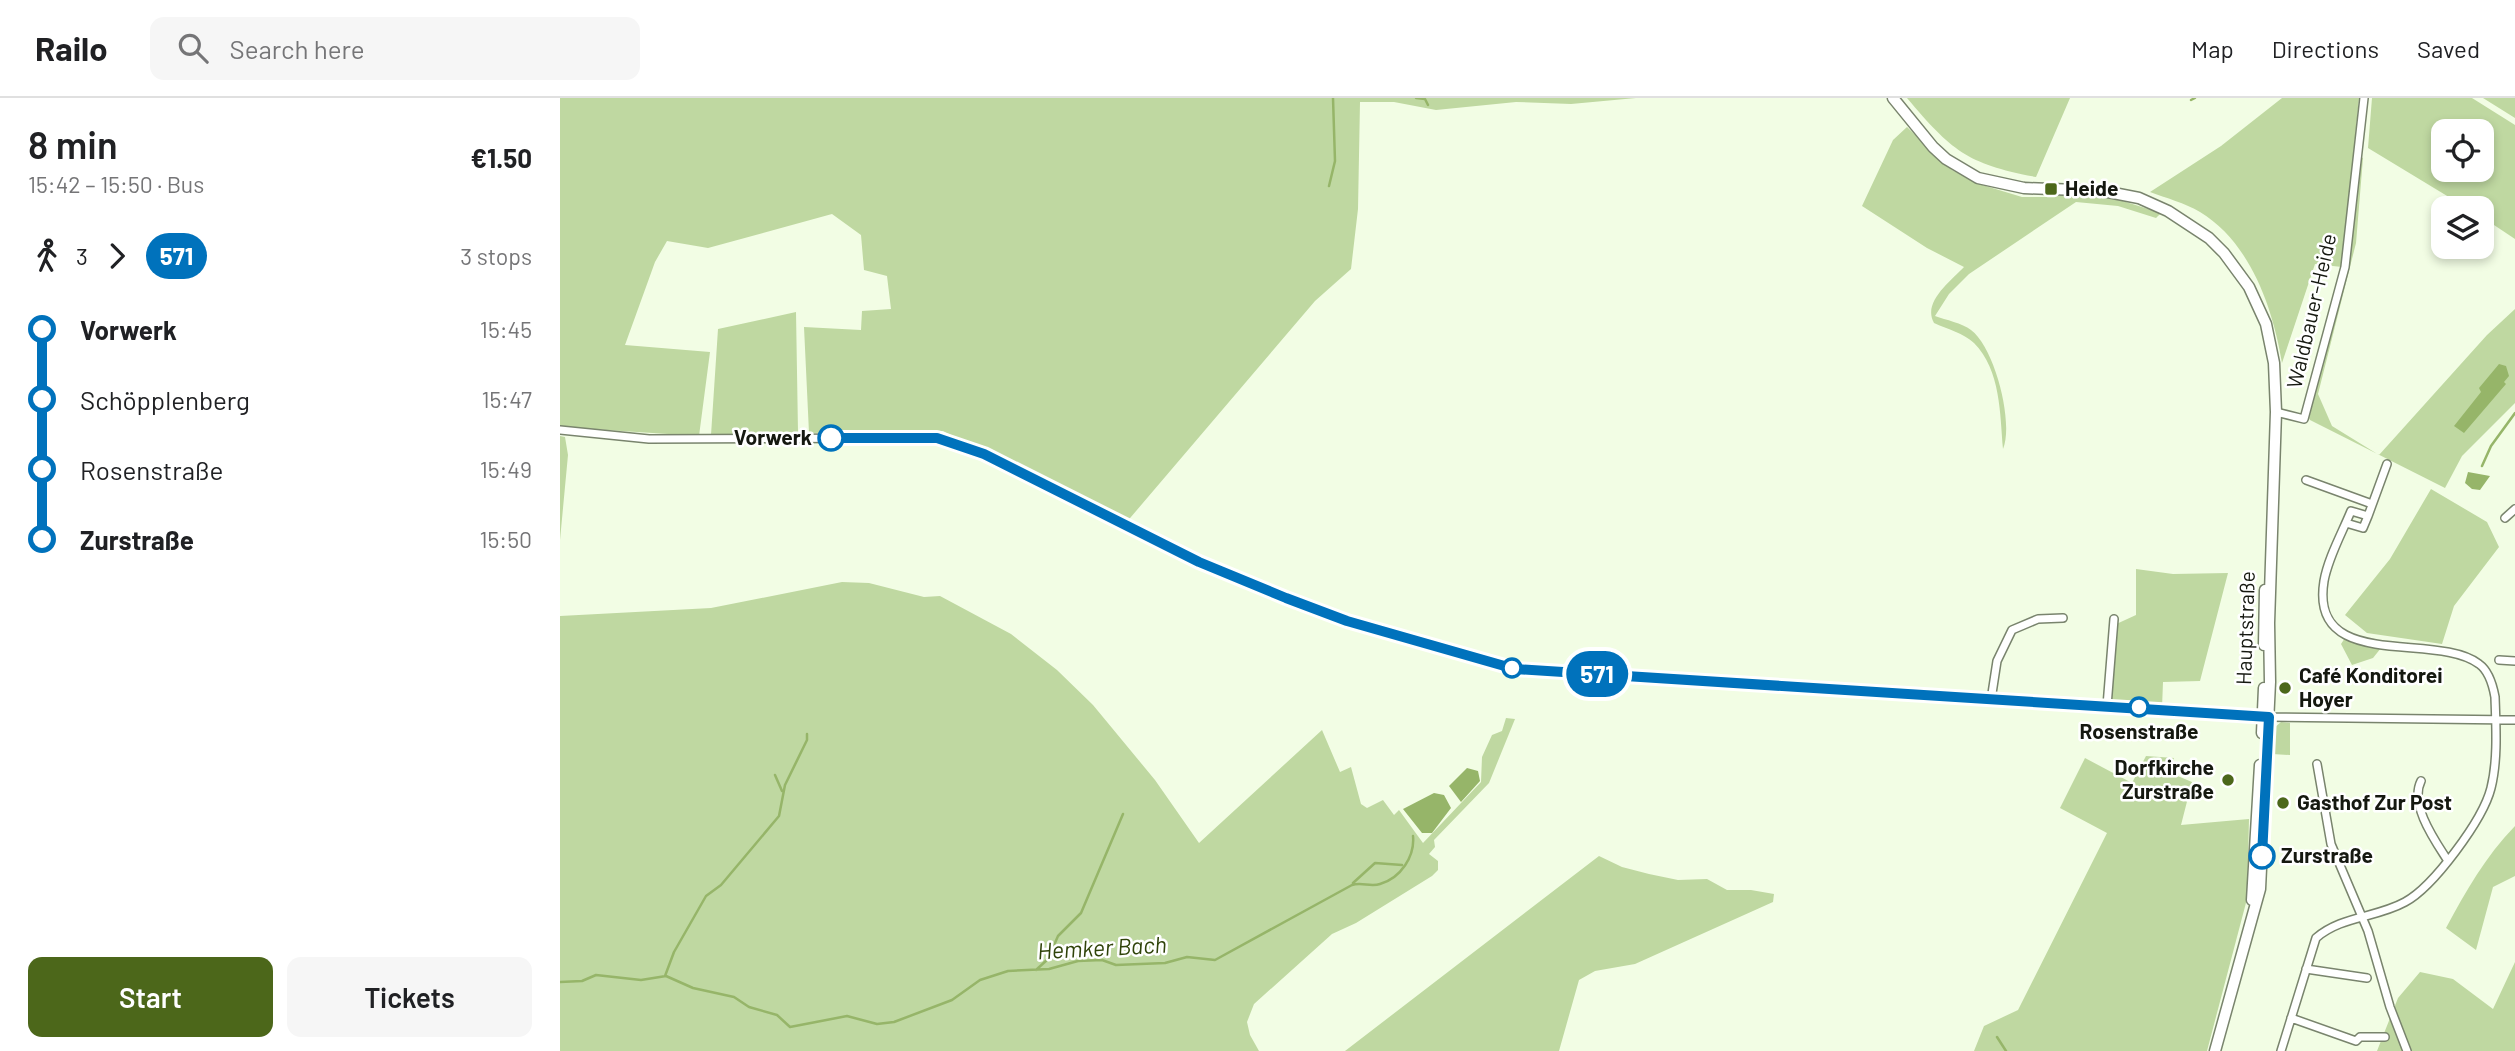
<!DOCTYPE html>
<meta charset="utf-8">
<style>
:root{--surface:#fff;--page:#f6f6f6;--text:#202124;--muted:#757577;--line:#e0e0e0;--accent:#4c671a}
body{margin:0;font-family:Barlow,sans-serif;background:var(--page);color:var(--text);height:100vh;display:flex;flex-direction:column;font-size:26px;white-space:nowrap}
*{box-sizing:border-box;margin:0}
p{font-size:23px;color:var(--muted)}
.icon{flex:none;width:38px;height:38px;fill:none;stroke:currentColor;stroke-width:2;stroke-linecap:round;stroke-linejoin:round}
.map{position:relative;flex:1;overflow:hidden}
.details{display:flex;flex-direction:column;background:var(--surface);width:560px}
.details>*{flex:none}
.badge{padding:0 14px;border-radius:23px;font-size:24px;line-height:46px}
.buttons{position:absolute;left:1871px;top:21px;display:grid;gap:14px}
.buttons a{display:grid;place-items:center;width:63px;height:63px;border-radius:14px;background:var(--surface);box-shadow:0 4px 10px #0003;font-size:35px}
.map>.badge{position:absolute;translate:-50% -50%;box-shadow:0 0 0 4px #fff}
.legs{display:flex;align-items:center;gap:10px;height:77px;padding:0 28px;font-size:23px}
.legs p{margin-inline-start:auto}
.summary{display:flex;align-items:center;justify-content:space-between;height:119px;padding:0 28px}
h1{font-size:38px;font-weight:600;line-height:52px}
.button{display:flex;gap:14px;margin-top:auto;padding:14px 28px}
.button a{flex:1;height:80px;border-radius:14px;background:var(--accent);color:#fff;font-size:28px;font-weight:600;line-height:80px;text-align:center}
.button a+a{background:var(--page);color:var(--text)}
ul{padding:0 28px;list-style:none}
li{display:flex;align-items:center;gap:24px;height:70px;font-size:26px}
li i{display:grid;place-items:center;width:10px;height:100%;margin:0 9px;background:currentColor}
li i::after{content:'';width:18px;height:18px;margin:-9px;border:5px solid;border-radius:50%;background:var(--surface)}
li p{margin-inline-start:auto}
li:first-child i{background:linear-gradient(#0000 50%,currentColor 0)}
li:last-child i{background:linear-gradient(currentColor 50%,#0000 0)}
header{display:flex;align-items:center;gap:42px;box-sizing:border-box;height:98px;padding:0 35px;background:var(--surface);border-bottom:2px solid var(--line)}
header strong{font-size:33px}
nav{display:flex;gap:38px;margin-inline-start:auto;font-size:24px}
.search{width:490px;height:63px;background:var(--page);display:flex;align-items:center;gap:18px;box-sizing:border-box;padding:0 24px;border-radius:14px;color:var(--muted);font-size:26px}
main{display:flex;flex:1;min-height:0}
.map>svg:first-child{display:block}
</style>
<header>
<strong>Railo</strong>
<div class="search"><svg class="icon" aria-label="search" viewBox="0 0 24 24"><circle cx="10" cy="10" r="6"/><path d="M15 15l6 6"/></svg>Search here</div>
<nav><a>Map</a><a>Directions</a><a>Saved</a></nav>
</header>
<main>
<section class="details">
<div class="summary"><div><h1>8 min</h1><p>15:42 – 15:50 · Bus</p></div><b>€1.50</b></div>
<div class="legs"><svg class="icon" aria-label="walk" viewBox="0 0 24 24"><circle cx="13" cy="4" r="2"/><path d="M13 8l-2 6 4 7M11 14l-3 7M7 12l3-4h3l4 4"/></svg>3<svg class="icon" aria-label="forward" viewBox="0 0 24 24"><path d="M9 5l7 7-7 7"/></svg><b class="badge" style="background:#0072bc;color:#fff">571</b><p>3 stops</p></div>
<ul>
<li><i style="color:#0072bc"></i><b>Vorwerk</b><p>15:45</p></li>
<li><i style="color:#0072bc"></i><span>Schöpplenberg</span><p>15:47</p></li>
<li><i style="color:#0072bc"></i><span>Rosenstraße</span><p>15:49</p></li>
<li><i style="color:#0072bc"></i><b>Zurstraße</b><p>15:50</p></li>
</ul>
<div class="button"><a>Start</a><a>Tickets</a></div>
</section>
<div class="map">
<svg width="1955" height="953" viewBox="0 0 1955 953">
<rect width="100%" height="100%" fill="#f2fde4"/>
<path fill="#bfd8a1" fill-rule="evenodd" d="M 0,0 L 1076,0 L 1011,6 L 956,4 L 876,12 L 834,4 L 800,4 L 798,111 L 791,171 L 755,203 L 565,426 L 383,333 L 249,335 L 244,229 L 301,232 L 302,213 L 331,211 L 327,178 L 304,172 L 301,137 L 272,116 L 148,150 L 107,143 L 95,164 L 65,247 L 150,254 L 139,338 L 0,329 Z
M 1347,0 L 1510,0 L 1476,79 C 1407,66 1392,53 1347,0 Z
M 1722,0 L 1799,0 L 1782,169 L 1755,166 L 1722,265 C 1713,210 1690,144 1640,114 C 1625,105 1606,100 1590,94 L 1661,48 Z
M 1812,0 L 1912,0 L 1955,27 L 1955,141 L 1922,119 L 1922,110 L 1907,110 L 1808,50 ZM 1883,33 L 1922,33 L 1922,72 L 1883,72 Z
M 1923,0 L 1955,0 L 1955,20 Z
M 1347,29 L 1392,72 L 1419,86 L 1462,99 L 1492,99 L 1506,96 L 1550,99 L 1601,115 L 1596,120 L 1558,108 L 1516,104 L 1409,176 L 1389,196 L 1375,218 C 1386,222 1402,225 1411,232 C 1435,250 1454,325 1443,351 C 1440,317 1441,272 1414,245 C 1403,235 1387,231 1374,225 C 1362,204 1391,183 1404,169 L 1367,150 L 1302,108 L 1333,42 Z
M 1801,59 L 1803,60 L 1796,145 L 1758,296 L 1772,328 L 1819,357 L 1927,237 L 1955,211 L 1955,305 L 1902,358 L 1885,390 L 1750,322 L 1749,320 L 1786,173 Z
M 236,214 L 238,334 L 151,337 L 158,231 Z
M 0,338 L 5,339 L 8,357 L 0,442 Z
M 1871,391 L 1927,424 L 1939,449 L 1894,508 L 1882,546 L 1807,535 L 1785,517 L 1830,461 Z
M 1576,471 L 1613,476 L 1668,475 L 1640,583 L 1603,584 L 1602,610 L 1547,608 L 1552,528 L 1576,517 Z
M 282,484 L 309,485 L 364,499 L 380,498 L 451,536 L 497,572 L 533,607 L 595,682 L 639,745 L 762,632 L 780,674 L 791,669 L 801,706 L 807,710 L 823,702 L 834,717 L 839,712 L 863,745 L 921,684 L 922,659 L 932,637 L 942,633 L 946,620 L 955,621 L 929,685 L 874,742 L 875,749 L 869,756 L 878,763 L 878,772 L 872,778 L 796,825 L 772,836 L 694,906 L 687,924 L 690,937 L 699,953 L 0,953 L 0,518 L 151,510 Z
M 1785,540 L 1813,550 L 1821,550 L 1813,560 L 1792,567 L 1781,546 Z
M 1721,624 L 1730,625 L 1730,657 L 1712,656 L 1714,630 Z
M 1586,658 L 1614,660 L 1608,674 L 1632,684 L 1621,727 L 1689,721 L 1687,801 L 1647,953 L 1414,953 L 1424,928 L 1458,912 L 1547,735 L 1500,710 L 1525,660 L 1572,685 Z
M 1955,728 L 1955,778 L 1933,789 L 1916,852 L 1886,830 C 1906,793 1925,759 1955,728 Z
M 1039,758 L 1062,769 L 1089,776 L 1118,782 L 1147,781 L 1167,792 L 1191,792 L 1214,796 L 1213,804 L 1075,866 L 1035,873 L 1019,882 L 999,953 L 785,953 Z
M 1955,864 L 1955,953 L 1817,953 L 1838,900 L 1860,874 L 1893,881 L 1933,911 Z"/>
<path fill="#96b569" d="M 1939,266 L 1946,268 L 1949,278 L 1944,284 L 1946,286 L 1904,335 L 1894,328 L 1921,294 L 1919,290 Z
M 1908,374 L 1930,378 L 1920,392 L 1912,391 L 1905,385 Z
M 907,670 L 918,673 L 920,683 L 901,704 L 889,688 Z
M 874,695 L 884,697 L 891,710 L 872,735 L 862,735 L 843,711 Z"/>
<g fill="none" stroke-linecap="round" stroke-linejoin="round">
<path stroke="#96b569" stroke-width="2.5" d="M 856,0 L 865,1 L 868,7
M 1631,2 L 1635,0
M 769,88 L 775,63 L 773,0
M 1922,368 L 1931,348 L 1955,315
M 215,677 L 222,693
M 793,785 L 815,765 L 842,767
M 476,872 L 488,861 L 498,838 L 521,815 L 563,716
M 105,878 L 114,854 L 146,798 L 161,787 L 219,718 L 225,687 L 247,642 L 247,636
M 0,884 L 22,883 L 36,877 L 81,882 L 106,878 L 133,890 L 174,899 L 189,909 L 217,917 L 230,929 L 287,918 L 317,926 L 334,924 L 392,902 L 420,882 L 448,873 L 489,871 L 518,863 L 542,862 L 556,867 L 605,865 L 627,859 L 655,862 L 792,787 C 801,784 811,789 820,786 C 841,780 855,758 853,738
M 1437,939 L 1446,953"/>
<g stroke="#79846d" stroke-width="10">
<path id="street" d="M 1716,314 L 1744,321 L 1785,169 L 1804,0
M 0,332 L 89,341 L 377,340 L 424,356 L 639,464 L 726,500 L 787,523 L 955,571 L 1711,619 L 1955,622
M 1746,382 L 1812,406
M 1945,420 L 1955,411
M 1786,425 L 1803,430 L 1808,418
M 1939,562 L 1955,563
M 1431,602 L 1437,563 L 1452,532 L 1478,521 L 1503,520
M 1547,608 L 1554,521
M 1757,666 L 1771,746 L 1808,833 L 1830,909 L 1847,953
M 1861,683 C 1849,707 1876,744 1888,763
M 1746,871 L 1807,880
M 1731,920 L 1796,943 L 1800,939 L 1825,939
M 1721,953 L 1756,840 C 1781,818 1816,820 1845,804 C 1873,789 1923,722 1931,690 C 1938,662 1936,629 1935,599 C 1933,588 1929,573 1919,566 C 1876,533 1749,575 1764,483 C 1768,460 1782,435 1791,413 L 1808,418 L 1827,366"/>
</g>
<g stroke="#79846d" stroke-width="13">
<path id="secondary" d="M 1333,0 L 1373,49 L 1386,61 L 1418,80 L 1464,90 L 1543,93 L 1579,100 L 1608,113 L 1649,140 L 1664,155 L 1689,189 L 1706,226 L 1714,265 L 1716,314 L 1709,525 L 1710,584 L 1700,791 L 1655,953
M 1704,547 L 1705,492
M 1702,635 L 1704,590
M 1692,802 L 1700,667"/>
</g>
<use href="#street" stroke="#fff" stroke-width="7"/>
<use href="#secondary" stroke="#fff" stroke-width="10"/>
</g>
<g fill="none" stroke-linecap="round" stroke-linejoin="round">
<g stroke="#fff" stroke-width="16">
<path id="line-1" d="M 271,340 L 377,340 L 424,356 L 639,464 L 726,500 L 787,523 L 955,571 L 1709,619 L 1702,758"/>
</g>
<use href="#line-1" stroke="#0072bc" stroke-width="10"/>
</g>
<g fill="#4c671a" stroke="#fff" stroke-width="2.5">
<rect x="1484" y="84" width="14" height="14" rx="3.5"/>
<circle cx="1725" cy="590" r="7"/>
<circle cx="1668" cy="682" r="7"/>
<circle cx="1723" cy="705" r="7"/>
</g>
<g fill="#fff" stroke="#0072bc" stroke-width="3.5">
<circle cx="271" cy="340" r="12"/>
<circle cx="952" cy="570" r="9"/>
<circle cx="1579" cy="609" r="9"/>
<circle cx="1702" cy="758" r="12"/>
</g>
<g text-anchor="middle" stroke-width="5" stroke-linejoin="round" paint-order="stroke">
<g font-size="21" font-weight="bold" fill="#151810" stroke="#fff" text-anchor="start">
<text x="1505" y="98">Heide</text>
<text x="1739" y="585">Café Konditorei<tspan x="1739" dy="24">Hoyer</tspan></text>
<text x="1654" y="677" text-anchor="end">Dorfkirche<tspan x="1654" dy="24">Zurstraße</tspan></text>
<text x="1737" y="712">Gasthof Zur Post</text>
</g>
<g font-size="21" fill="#151810" stroke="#fff">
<text transform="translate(1752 213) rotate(-77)" y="7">Waldbauer-Heide</text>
<text transform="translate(1686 530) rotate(-88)" y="7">Hauptstraße</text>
</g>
<g font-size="21" font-weight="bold" fill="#151810" stroke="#fff" text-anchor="end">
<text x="252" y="347">Vorwerk</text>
<text x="1579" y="641" text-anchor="middle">Rosenstraße</text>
<text x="1721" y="765" text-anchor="start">Zurstraße</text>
</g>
<g font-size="23" font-style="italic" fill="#2f4309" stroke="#fff">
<text transform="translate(542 850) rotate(-3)" y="8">Hemker Bach</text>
</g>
</g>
</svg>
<div class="buttons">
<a><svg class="icon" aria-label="locate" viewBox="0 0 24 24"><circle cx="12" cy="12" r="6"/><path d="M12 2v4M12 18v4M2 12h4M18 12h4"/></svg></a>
<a><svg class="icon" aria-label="layers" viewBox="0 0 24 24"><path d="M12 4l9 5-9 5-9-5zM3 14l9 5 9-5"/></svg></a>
</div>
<b class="badge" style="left:1037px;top:576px;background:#0072bc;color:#fff">571</b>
</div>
</main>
